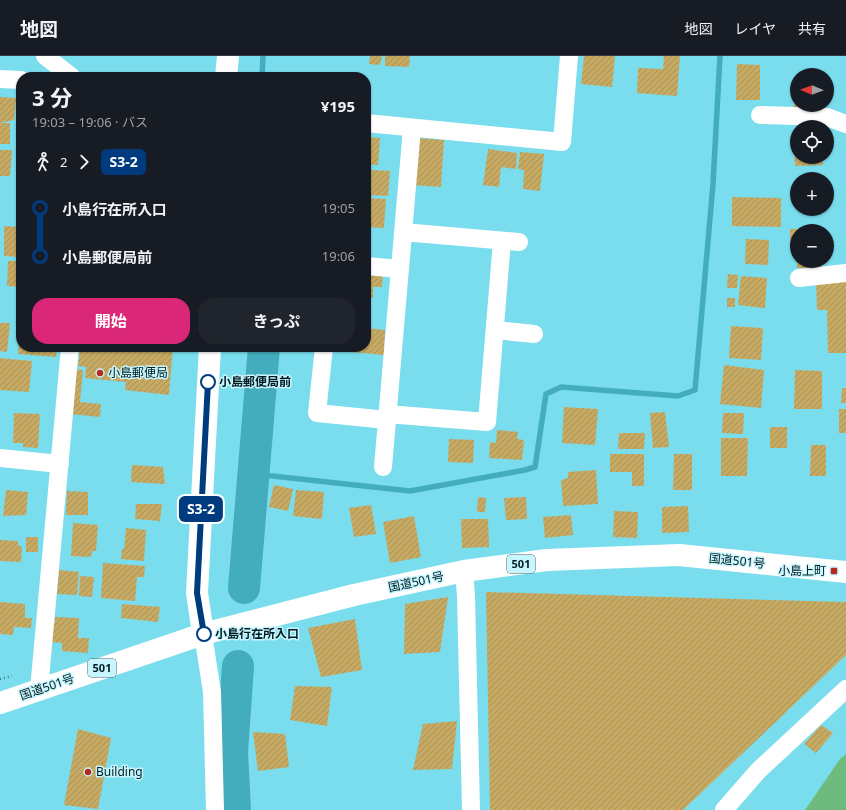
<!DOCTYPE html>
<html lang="ja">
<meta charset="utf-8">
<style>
:root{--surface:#171b24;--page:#20242c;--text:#f1f3f6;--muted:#9ea1a6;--line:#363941;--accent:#db2777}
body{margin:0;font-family:"Noto Sans","Noto Sans JP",sans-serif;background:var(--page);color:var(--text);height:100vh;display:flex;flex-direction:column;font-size:15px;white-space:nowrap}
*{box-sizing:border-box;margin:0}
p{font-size:13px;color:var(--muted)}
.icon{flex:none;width:22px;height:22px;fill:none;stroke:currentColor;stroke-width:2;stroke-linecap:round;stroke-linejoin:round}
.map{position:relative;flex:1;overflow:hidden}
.drawer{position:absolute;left:16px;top:16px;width:355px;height:280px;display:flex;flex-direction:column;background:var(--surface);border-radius:16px;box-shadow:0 1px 3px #0004}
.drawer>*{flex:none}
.badge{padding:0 8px;border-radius:6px;font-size:14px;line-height:26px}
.needle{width:26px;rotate:271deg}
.tools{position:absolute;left:790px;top:12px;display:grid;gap:8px}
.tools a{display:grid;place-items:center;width:44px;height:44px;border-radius:50%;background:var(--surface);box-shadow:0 1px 3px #0004;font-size:20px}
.map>.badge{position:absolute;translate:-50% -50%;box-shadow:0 0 0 2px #fff}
.legs{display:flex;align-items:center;gap:6px;height:44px;padding:0 16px;font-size:13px}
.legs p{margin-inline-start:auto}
.head{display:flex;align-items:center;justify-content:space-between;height:68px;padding:0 16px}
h1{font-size:22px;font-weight:700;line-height:30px}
.primary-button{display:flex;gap:8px;margin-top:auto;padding:8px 16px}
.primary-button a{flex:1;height:46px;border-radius:16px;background:var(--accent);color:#fff;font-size:16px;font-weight:700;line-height:46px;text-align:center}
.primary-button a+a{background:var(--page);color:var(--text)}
ul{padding:0 16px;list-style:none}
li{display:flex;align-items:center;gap:14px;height:48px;font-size:15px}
li i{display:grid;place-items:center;width:6px;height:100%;margin:0 5px;background:currentColor}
li i::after{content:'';width:10px;height:10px;margin:-5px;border:3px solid;border-radius:50%;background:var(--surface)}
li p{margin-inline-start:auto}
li:first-child i{background:linear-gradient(#0000 50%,currentColor 0)}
li:last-child i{background:linear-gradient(currentColor 50%,#0000 0)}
header{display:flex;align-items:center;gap:24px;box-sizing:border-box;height:56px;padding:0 20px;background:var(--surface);border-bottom:1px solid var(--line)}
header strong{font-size:19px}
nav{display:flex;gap:22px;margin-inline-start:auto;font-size:14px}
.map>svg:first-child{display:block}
</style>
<header>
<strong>地図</strong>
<nav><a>地図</a><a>レイヤ</a><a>共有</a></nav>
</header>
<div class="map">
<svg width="846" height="754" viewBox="0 0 846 754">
<defs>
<pattern id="building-hatch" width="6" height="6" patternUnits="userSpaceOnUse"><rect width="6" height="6" fill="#c6aa63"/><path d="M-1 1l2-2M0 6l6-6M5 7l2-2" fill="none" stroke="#a89256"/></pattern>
</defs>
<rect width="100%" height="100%" fill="#79ddee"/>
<path fill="#6fbb7e" d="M 846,698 L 846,754 L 805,754 L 840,703 Z"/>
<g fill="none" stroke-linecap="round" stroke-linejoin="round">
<path stroke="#43adbd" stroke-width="5.5" d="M 262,21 L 263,0
M 253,418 L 410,435 L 525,414 L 535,411 L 546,338 L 561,331 L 678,340 L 695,334 L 713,128 L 720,0"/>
<path stroke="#43adbd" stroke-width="32" d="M 244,532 L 264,291
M 235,754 L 232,696 L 238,610"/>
</g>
<path fill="url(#building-hatch)" d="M 370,0 L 382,0 L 380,9 L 369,8 Z
M 385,0 L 410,0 L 409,11 L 385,10 Z
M 584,0 L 615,0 L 612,31 L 581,28 Z
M 664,0 L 680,0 L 677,40 L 637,37 L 638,12 L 663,13 Z
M 737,8 L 760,9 L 760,44 L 736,44 Z
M 796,24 L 797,49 L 811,49 L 811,52 L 794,51 Z
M 0,41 L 16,42 L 14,64 L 0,67 Z
M 0,67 L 10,67 L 10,88 L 0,88 Z
M 793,76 L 797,76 L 797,101 L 823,101 L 823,109 L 795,110 Z
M 366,81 L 380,82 L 378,109 L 366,108 Z
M 415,82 L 444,84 L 441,131 L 412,129 Z
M 488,93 L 517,97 L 516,113 L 501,111 L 499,131 L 483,129 Z
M 0,94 L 12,94 L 10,120 L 0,120 Z
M 520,96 L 544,98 L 540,135 L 523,133 L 524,114 L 518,113 Z
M 371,114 L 390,115 L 388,140 L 366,139 L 366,130 L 370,130 Z
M 732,141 L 781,142 L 781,171 L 732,170 Z
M 366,142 L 386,143 L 384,172 L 366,171 Z
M 4,170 L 21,171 L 21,201 L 4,200 Z
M 790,173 L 816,173 L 816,175 L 797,175 L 797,190 L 790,190 Z
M 746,183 L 769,184 L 768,209 L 745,208 Z
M 8,205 L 21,205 L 21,231 L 7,230 Z
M 797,205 L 821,205 L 821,212 L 797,212 Z
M 366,218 L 383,219 L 382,231 L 373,231 L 373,242 L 366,241 Z
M 728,218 L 738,219 L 737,232 L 727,232 Z
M 741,220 L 767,222 L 765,252 L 738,249 Z
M 816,224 L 846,224 L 846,297 L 828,297 L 827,254 L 817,254 Z
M 727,242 L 735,242 L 735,251 L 727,251 Z
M 0,267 L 10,267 L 7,296 L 0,295 Z
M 731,270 L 763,272 L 761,304 L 729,302 Z
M 20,272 L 21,291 L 57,291 L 56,301 L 18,298 Z
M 366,272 L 385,274 L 384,299 L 329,294 L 330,291 L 366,291 Z
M 80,291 L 173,291 L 169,339 L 125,334 L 126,326 L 85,322 L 86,311 L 78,310 Z
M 0,302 L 32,305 L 29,336 L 0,334 Z
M 724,309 L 764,314 L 761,352 L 720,348 Z
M 74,313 L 83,314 L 80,346 L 101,348 L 100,361 L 70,358 Z
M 795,314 L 822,315 L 822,353 L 794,353 Z
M 842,332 L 846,332 L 846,347 L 841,347 Z
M 564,351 L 598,353 L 595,389 L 562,387 Z
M 839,353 L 846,353 L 846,377 L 839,377 Z
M 665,356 L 669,391 L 653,392 L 650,357 Z
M 14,357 L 40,358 L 38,392 L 23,391 L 23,387 L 13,387 Z
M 723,357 L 744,357 L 743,378 L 722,377 Z
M 770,371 L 787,371 L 787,392 L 770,392 Z
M 497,374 L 518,376 L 517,383 L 524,384 L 522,404 L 489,402 L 490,386 L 496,387 Z
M 619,377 L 645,377 L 644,393 L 618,393 Z
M 721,382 L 748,382 L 747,420 L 721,420 Z
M 449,383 L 474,384 L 473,407 L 448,406 Z
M 811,389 L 826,389 L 826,420 L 810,420 Z
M 610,398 L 644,398 L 644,430 L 632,430 L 632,416 L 610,416 Z
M 674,398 L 692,398 L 692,434 L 673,434 Z
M 132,409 L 163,411 L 165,428 L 131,426 Z
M 596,414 L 598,448 L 563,450 L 561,424 L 568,422 L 568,416 Z
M 274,429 L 293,433 L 288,455 L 269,451 Z
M 6,434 L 28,436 L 26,459 L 3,460 Z
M 296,434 L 324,436 L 322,463 L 293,460 Z
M 67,435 L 88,436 L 88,459 L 66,459 Z
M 478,441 L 486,442 L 485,456 L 477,456 Z
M 526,441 L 527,463 L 506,464 L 504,442 Z
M 136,448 L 162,448 L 160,465 L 135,463 Z
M 371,449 L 376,478 L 354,481 L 349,452 Z
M 688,450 L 689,476 L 662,477 L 662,451 Z
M 614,455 L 638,456 L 637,482 L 613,481 Z
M 571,459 L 573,479 L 545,482 L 543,461 Z
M 414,460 L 421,501 L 390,507 L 383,466 Z
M 461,463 L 488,463 L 489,491 L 462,492 Z
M 73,467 L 98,469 L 96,495 L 92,495 L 91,501 L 71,500 Z
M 126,472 L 146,474 L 144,505 L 121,503 L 122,493 L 124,493 Z
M 26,481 L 38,481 L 38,496 L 26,496 Z
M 0,484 L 18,485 L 18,490 L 22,490 L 21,506 L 0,505 Z
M 103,507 L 145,510 L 144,521 L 137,521 L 135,545 L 101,542 Z
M 59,514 L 79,516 L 77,539 L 57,538 Z
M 80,520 L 94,521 L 92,541 L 79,540 Z
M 486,536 L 846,546 L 846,599 L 683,754 L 490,754 Z
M 448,541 L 440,596 L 404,598 L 405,548 Z
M 0,546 L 25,548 L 25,562 L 32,562 L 31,572 L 14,571 L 13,579 L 0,578 Z
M 122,548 L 160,551 L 158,566 L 121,562 Z
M 55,561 L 79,562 L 78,582 L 89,582 L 88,597 L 62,595 L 62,587 L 52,586 L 49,569 L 54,569 Z
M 355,563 L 362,614 L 321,621 L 308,572 Z
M 295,630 L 332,631 L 327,670 L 290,664 Z
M 457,665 L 452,713 L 413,714 L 423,668 Z
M 821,669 L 833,677 L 816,697 L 804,688 Z
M 78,673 L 111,682 L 98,753 L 64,749 Z
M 253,676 L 285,678 L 289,711 L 258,715 Z"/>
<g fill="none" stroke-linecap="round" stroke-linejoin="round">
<path stroke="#3a7883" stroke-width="2.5" stroke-dasharray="1 3" stroke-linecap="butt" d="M 0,623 L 12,620"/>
<path stroke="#fff" stroke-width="18" d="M 45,0 L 72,21
M 0,23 L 21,24
M 760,59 L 827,61 L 846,68
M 366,67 L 562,86 L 569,0
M 403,176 L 519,186
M 366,210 L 400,213
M 799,222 L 846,217
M 495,274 L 534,278
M 324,291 L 317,357 L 387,364
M 387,358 L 487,366 L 502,185
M 0,402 L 60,408
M 383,411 L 412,72
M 464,515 L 466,540 L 471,754
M 203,578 L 212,636 L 215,754
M 39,634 L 70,291
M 724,754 L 758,715 L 846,633"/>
<path stroke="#fff" stroke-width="22" d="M 226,21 L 228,0
M 203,578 L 197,537 L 210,291"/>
<path stroke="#fff" stroke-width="22" d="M 0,647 L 203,578 L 354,539 L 464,515 L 547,504 L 679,499 L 846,516"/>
</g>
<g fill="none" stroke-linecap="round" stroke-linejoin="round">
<g stroke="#fff" stroke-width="9">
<path id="line-1" d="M 204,578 L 197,537 L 208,326"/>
</g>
<use href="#line-1" stroke="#003b80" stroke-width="6"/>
</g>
<g fill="#b7281e" stroke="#c8f6fe" stroke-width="1.5">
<circle cx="100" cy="317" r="4"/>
<rect x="830" y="511" width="8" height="8" rx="2"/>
<circle cx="88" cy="716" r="4"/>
</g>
<g fill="#fff" stroke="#003b80" stroke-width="2">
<circle cx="208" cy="326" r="7"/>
<circle cx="204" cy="578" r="7"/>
</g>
<g text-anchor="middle" stroke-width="3" stroke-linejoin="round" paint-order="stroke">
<g fill="#c8f6fe" stroke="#3c5d63" stroke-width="1">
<rect x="507" y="499" width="28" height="18" rx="3"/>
<rect x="88" y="603" width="28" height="18" rx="3"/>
</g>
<g font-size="11" font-weight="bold" fill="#001b20">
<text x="521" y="512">501</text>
<text x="102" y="616">501</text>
</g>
<g font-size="12" fill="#001b20" stroke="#c8f6fe" text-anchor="start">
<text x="108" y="321">小島郵便局</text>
<text x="826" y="519" text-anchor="end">小島上町</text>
<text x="96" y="720">Building</text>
</g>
<g font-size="12" font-weight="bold" fill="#001b20" stroke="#c8f6fe" text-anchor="start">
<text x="219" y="330">小島郵便局前</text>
<text x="215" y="582">小島行在所入口</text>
</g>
<g font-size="12" fill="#001b20" stroke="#c8f6fe">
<text transform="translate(737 505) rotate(6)" y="4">国道501号</text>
<text transform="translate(416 526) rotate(-12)" y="4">国道501号</text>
<text transform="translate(47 631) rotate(-19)" y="4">国道501号</text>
</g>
</g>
</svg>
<div class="tools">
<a><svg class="needle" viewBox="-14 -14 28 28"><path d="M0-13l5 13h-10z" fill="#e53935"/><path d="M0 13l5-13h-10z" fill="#9ea1a6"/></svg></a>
<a><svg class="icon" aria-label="locate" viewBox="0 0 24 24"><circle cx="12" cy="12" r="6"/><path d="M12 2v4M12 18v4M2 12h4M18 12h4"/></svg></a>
<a>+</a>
<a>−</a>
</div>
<b class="badge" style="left:201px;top:453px;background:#003b80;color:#fff">S3-2</b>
<section class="drawer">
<div class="head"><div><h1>3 分</h1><p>19:03 – 19:06 · バス</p></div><b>¥195</b></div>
<div class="legs"><svg class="icon" aria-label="walk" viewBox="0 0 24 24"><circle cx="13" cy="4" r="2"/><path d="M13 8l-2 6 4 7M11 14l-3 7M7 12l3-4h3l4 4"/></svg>2<svg class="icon" aria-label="forward" viewBox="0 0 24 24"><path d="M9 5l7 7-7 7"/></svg><b class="badge" style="background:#003b80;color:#fff">S3-2</b></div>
<ul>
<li><i style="color:#003b80"></i><b>小島行在所入口</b><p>19:05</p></li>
<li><i style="color:#003b80"></i><b>小島郵便局前</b><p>19:06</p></li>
</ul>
<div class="primary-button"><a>開始</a><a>きっぷ</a></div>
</section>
</div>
